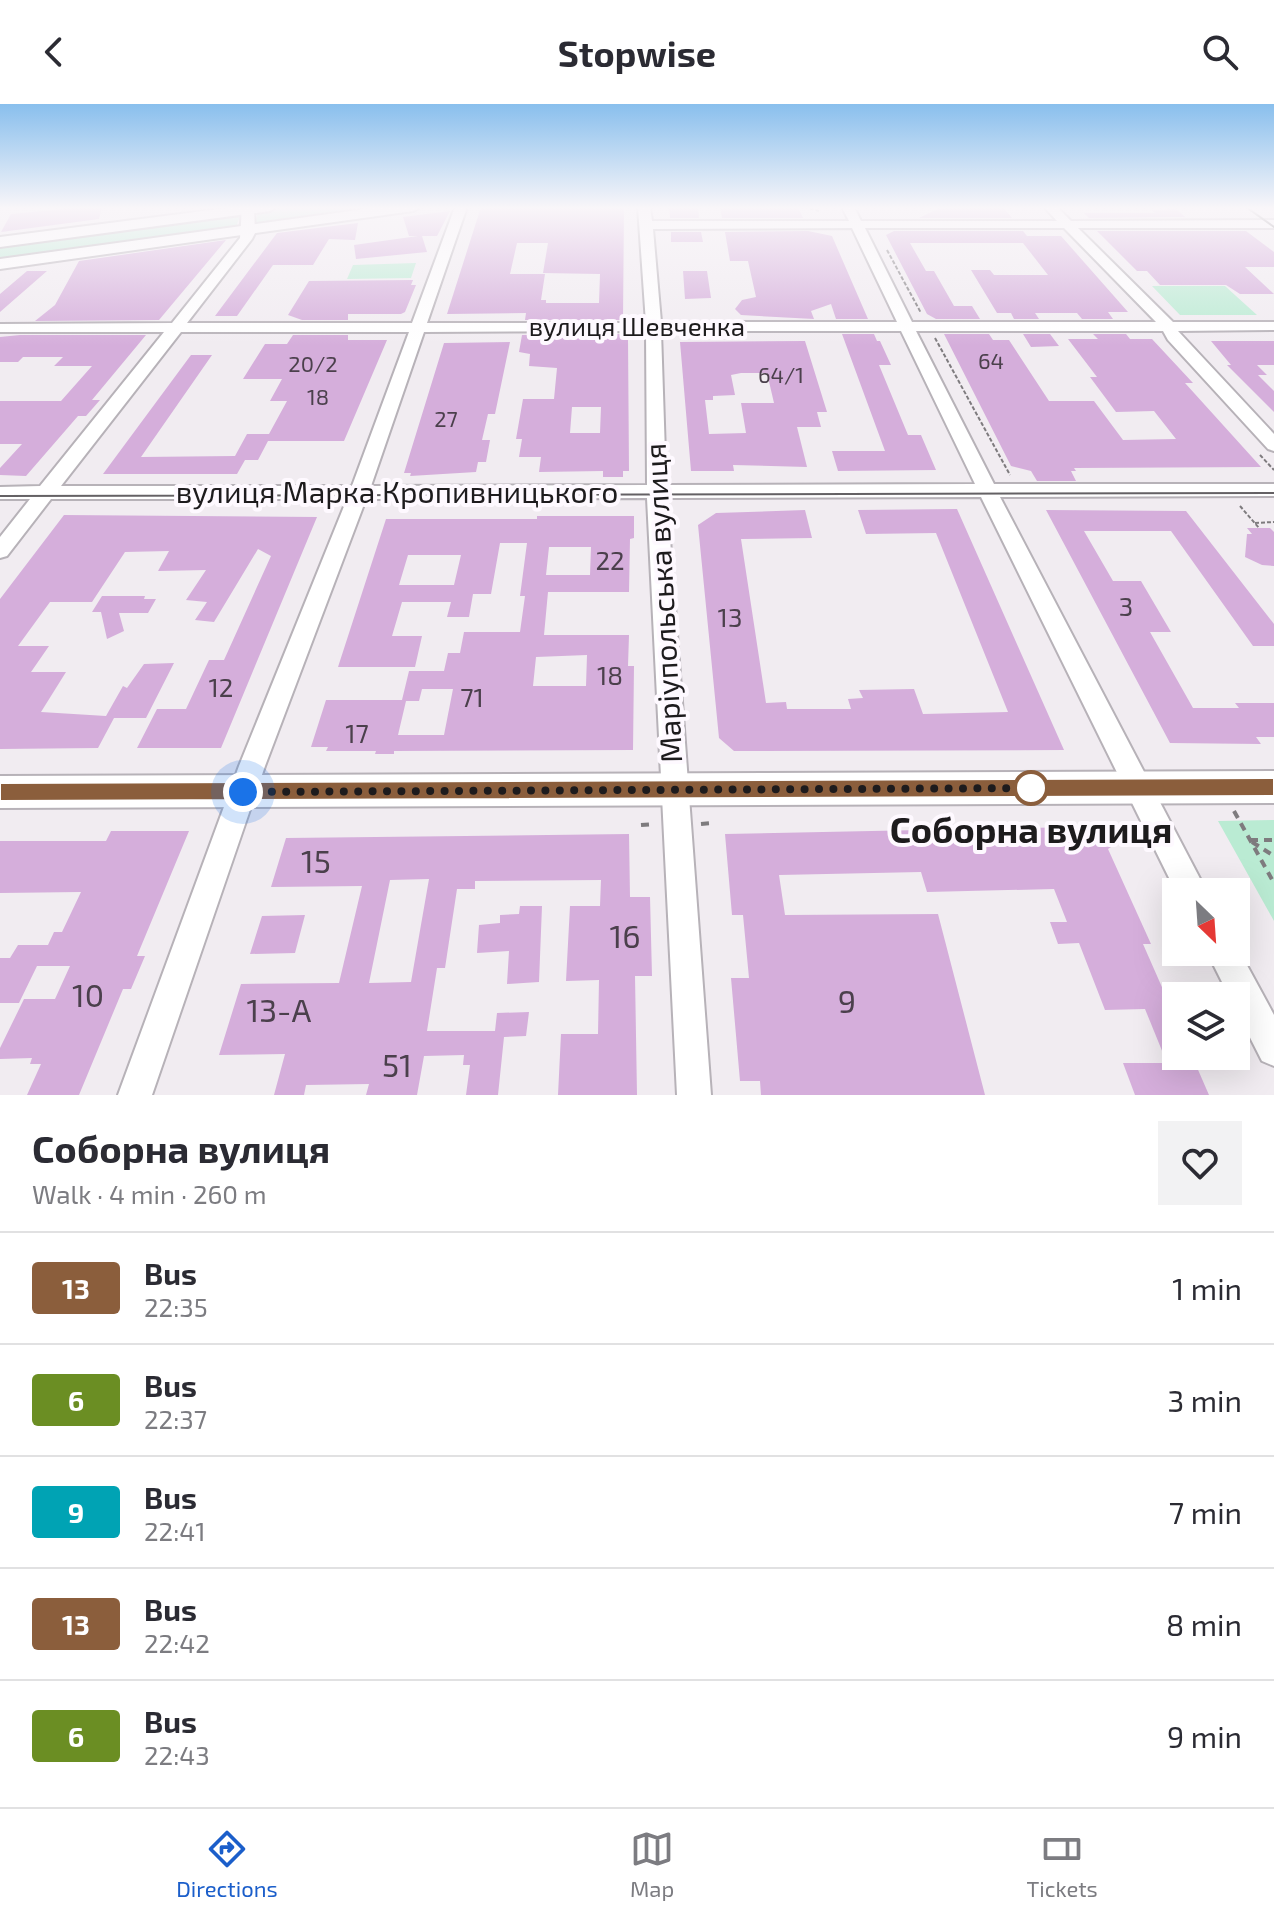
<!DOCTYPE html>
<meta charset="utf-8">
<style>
:root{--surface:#fff;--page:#f2f2f3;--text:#2b2b33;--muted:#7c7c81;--line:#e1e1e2;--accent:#1b5eca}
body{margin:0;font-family:"Exo 2",sans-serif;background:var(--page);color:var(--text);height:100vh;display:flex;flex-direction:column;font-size:30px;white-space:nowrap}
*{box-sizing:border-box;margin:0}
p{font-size:26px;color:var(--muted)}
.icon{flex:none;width:44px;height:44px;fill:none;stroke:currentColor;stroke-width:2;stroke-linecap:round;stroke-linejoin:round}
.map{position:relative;height:991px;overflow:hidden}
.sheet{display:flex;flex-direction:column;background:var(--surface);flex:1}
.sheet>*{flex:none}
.badge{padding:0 16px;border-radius:6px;font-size:28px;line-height:52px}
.needle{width:52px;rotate:155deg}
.buttons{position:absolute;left:1162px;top:774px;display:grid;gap:16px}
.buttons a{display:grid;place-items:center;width:88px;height:88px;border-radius:0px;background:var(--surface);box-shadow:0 8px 32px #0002;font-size:40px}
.you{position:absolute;width:40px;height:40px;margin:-20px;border:6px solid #fff;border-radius:50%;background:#1a73e8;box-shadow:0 0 0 12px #1a73e833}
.map>.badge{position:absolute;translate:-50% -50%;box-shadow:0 0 0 4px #fff}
.round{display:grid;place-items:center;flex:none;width:84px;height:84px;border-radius:0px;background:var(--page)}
.summary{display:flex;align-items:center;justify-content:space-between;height:136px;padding:0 32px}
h1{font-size:38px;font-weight:700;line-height:60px}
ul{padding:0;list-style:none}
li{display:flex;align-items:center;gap:24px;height:112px;padding:0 32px;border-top:2px solid var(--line)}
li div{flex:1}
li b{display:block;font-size:30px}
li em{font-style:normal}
li .badge{min-width:88px;font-weight:700;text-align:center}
header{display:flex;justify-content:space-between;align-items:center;height:104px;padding:0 32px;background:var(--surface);font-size:36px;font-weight:700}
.dock{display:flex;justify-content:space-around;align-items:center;height:112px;border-top:2px solid var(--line);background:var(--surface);font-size:22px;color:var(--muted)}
.dock a{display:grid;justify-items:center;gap:4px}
.dock .active{color:var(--accent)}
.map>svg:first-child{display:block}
</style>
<header><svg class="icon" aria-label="back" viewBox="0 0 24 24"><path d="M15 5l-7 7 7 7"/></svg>Stopwise<svg class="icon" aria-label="search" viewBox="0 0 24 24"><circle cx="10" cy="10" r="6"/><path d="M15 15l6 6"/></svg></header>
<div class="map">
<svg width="1274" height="991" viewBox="0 0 1274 991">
<rect width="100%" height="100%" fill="#f1ecf1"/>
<path fill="#baebd3" d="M 289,103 L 396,103 L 267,120 L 256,118 L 257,111 L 265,106 Z
M 236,111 L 240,112 L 236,123 L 0,157 L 0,141 Z
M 416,159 L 411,174 L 347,175 L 353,161 Z
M 1152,182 L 1225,182 L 1257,211 L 1180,211 Z
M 1274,716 L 1274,817 L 1218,717 Z"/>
<path fill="#d5aedb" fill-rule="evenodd" d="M 84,103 L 102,103 L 99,115 L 1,128 L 11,110 Z
M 481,103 L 624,103 L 623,216 L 525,216 L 526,209 L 447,210 ZM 517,139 L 548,139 L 543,169 L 600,170 L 599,199 L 546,199 L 546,196 L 541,196 L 545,170 L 510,170 Z
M 669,103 L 698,103 L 699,114 L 670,114 Z
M 720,103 L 794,103 L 799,105 L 803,114 L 722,114 Z
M 1003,103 L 1012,114 L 919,114 L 937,105 Z
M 1176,105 L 1185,113 L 1089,114 L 1084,109 L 1155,109 L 1151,106 Z
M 450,107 L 437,132 L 422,132 L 427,148 L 356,155 L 354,141 L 418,132 L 409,132 L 403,113 Z
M 358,119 L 355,136 L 329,135 L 313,161 L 273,161 L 237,212 L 215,212 L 277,129 Z
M 808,127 L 832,132 L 868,215 L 836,215 L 831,200 L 811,207 L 814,215 L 741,211 L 735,205 L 742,196 L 756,193 L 748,157 L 730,157 L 725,128 Z
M 894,127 L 1023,127 L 1027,132 L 1061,132 L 1128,208 L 1108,208 L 1113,215 L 1082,215 L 1077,209 L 1035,209 L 1039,215 L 1014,215 L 1011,209 L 997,209 L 971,166 L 990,166 L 994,171 L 1048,171 L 1023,139 L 910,139 L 926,167 L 934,167 L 954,202 L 972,202 L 980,215 L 936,215 L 927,210 L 886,131 Z
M 1097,127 L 1246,127 L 1274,148 L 1274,163 L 1245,163 L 1274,190 L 1240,190 L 1226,181 L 1160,181 L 1147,167 L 1137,167 Z
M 671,128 L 701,128 L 703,138 L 671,138 Z
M 226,136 L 159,216 L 35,217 L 55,201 L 79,157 Z
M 27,167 L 47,167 L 0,208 L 0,190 Z
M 683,167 L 707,167 L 711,194 L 685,195 Z
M 413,176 L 411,181 L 416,181 L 405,208 L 401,210 L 348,210 L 348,216 L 302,216 L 288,211 L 309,177 Z
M 623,230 L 623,234 L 628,234 L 629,367 L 623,367 L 623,373 L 603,373 L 603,367 L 539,368 L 541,353 L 519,353 L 522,335 L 516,335 L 523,295 L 554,295 L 557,264 L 529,262 L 530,250 L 519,248 L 522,231 ZM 572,303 L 601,303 L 600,329 L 570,329 Z
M 842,230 L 874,230 L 877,237 L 880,237 L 891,261 L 879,261 L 908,331 L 921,331 L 936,366 L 838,367 L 832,347 L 885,347 Z
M 944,230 L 989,230 L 993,236 L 1009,236 L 1049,297 L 1094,297 L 1123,336 L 1176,335 L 1154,307 L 1116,308 L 1090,273 L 1097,273 L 1068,235 L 1098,235 L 1093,230 L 1126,230 L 1130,235 L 1152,235 L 1193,279 L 1185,279 L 1261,363 L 1074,364 L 1076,367 L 1071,367 L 1076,377 L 1037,377 L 1031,367 L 1011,362 Z
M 1023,230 L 1050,230 L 1059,242 L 1031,243 Z
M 20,231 L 146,231 L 92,296 L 100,296 L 86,312 L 78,312 L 26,372 L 0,371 L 0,364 L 22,340 L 0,340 L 0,297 L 61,297 L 92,262 L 54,262 L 63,253 L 23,253 L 18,258 L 0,258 L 0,233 Z
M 293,231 L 348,231 L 348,236 L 387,236 L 344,337 L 268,337 L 258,356 L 245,356 L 237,370 L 103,370 L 191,251 L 212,251 L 141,353 L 235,352 L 247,330 L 269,330 L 287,297 L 270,297 L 282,275 L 243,275 L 265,240 L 287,240 Z
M 805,237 L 827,308 L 817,308 L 821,323 L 797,323 L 807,363 L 733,361 L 734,367 L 691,367 L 680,238 ZM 741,269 L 767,269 L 774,299 L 741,299 L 746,329 L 709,330 L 705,296 L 713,296 L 713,292 L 735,291 L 731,271 Z
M 1211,237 L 1274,237 L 1274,261 L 1257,261 L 1267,271 L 1258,271 L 1274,287 L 1274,308 L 1227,261 L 1231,261 Z
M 510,238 L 495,310 L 488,310 L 482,336 L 490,336 L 486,358 L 478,358 L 476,368 L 410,372 L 411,369 L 404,369 L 444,239 Z
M 957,405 L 1064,646 L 734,647 L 719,634 L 698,421 L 716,409 L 805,406 L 812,434 L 741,435 L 766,599 L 786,598 L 787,605 L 851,605 L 848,595 L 863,594 L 859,586 L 914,585 L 923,610 L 1008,608 L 936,429 L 866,430 L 858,406 Z
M 1046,406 L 1186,407 L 1274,520 L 1274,542 L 1253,542 L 1171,427 L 1084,427 L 1113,477 L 1141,477 L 1171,528 L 1150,528 L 1193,604 L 1239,604 L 1235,599 L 1274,599 L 1274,633 L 1256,633 L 1261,640 L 1170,639 Z
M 64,411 L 317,413 L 221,644 L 137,644 L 157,605 L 186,605 L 209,556 L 224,556 L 271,452 L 258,445 L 214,518 L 195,516 L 207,498 L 186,496 L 206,466 L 158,467 L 169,447 L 125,448 L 92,498 L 50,498 L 18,542 L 49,542 L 31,568 L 66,568 L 41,608 L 106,612 L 123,582 L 127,584 L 144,560 L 174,559 L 146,614 L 114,614 L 98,644 L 0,645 L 0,495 Z
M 537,412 L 634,412 L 634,434 L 630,435 L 629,488 L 548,488 L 544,531 L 629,531 L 628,562 L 634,562 L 633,646 L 394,647 L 394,650 L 375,650 L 376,647 L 326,647 L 328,643 L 311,643 L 326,596 L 402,596 L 409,567 L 444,567 L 448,549 L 460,549 L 464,528 L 520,528 L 525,492 L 520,492 L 527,439 L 500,439 L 491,490 L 473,490 L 469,513 L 447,513 L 451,498 L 402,498 L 392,532 L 422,532 L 415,563 L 338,563 L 386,415 L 537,415 ZM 549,443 L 591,443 L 590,471 L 546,471 ZM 408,451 L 461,451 L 454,481 L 399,481 ZM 587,551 L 586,582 L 533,582 L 536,553 ZM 422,585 L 453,585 L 444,631 L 398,631 L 406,597 L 419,597 Z
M 1247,424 L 1270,424 L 1274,428 L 1274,462 L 1262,461 L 1245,453 L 1247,430 L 1252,430 Z
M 102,492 L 145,492 L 144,495 L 156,495 L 148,509 L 119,509 L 124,527 L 107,535 L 101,508 L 92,508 Z
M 1074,723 L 1095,728 L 1114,741 L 1108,745 L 1151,840 L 1143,840 L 1176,915 L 1176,952 L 1192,952 L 1209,991 L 1135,991 L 1123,959 L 1167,959 L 1145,905 L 1105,906 L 1079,839 L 1058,840 L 1050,818 L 1067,818 L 1054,785 L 927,788 L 921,768 L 779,771 L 785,811 L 938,810 L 985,991 L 761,991 L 760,977 L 740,977 L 731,874 L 749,874 L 743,811 L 732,811 L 725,730 Z
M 111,727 L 189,727 L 137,852 L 145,852 L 131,885 L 123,885 L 79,991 L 27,991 L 41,960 L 30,960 L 32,954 L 0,955 L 0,944 L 24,895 L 55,895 L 70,862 L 37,862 L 19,899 L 0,899 L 0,854 L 10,854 L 18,841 L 48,841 L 54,828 L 62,828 L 81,788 L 0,789 L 0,737 L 106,737 Z
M 629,730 L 630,793 L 650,793 L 652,872 L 635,872 L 637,991 L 558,991 L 561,930 L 598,930 L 599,876 L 566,877 L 570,802 L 600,802 L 601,776 L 475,777 L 475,785 L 457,785 L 445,864 L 437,864 L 427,927 L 495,927 L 497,909 L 529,908 L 526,932 L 504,933 L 498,991 L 466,991 L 470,961 L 463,961 L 464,951 L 424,952 L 417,991 L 366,991 L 369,980 L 306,981 L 304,991 L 274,991 L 285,950 L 219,951 L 241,880 L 339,879 L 362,782 L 271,783 L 286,734 ZM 429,775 L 411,878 L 369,879 L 390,776 Z
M 520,802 L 542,802 L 539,878 L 507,880 L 509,847 L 477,849 L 479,821 L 500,819 L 500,811 L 519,810 Z
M 305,811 L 295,849 L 250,850 L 262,812 Z"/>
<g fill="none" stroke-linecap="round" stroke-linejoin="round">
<g stroke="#b7b2b8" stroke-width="4">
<path id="minor" d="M 242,103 L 254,103 L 255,129 L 252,135 L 187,219 L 412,219 L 455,103 L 467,103 L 427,219 L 646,219 L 638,103 L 650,103 L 652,117 L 849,117 L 842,103 L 854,103 L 861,117 L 1057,117 L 1044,103 L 1057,103 L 1071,117 L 1274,116 L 1274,124 L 1078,124 L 1173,218 L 1274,218 L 1274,226 L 1178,227 L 1274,330 L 1274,347 L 1268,345 L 1168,236 L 1163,227 L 916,227 L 994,380 L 1274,380 L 1274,392 L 1000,393 L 1207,788 L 1176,788 L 981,393 L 667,394 L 711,991 L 677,991 L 647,394 L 366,395 L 265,662 L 152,991 L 118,991 L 239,662 L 347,395 L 51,395 L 7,452 L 0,454 L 0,433 L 30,395 L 0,395 L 0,383 L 40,382 L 164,228 L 0,228 L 0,220 L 172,219 L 240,134 ZM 852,124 L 897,218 L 661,218 L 653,125 ZM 865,124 L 1064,124 L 1156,218 L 912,218 ZM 646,227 L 647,381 L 371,382 L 424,228 ZM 661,227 L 901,227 L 975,380 L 666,381 ZM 181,228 L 409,228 L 352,382 L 61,382 Z
M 1236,841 L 1274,911 L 1274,962 L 1262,957 L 1236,906 L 1236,892 L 1229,892 L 1207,848 L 1236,848 Z"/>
</g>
<g stroke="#b7b2b8" stroke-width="4">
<path id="major" d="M 235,103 L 277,103 L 270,107 L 0,143 L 0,133 Z
M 380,103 L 420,103 L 413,107 L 0,165 L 0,155 Z
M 1274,667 L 1274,699 L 0,704 L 0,672 Z"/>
</g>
<path stroke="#7e7b7e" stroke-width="2" stroke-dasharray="4 2" stroke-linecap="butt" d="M 804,103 L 819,107
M 887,146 L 921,209
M 935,234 L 1010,371
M 1260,351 L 1274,366
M 1240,402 L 1259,424
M 1255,419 L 1274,418"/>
<path stroke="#7e7b7e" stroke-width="4" stroke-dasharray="8 6" stroke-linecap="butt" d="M 1234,707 L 1274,779
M 701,720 L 713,719
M 641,721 L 654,720
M 1250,736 L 1274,736
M 1252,738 L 1274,752"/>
<use href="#minor" fill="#fff" fill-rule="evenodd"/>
<use href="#major" fill="#fff" fill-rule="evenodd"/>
<path stroke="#646164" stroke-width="2" d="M 1246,103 L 1274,123
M 0,392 L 1274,389"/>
</g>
<linearGradient id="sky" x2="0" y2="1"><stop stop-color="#89bfed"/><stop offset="0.43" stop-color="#f9f6f9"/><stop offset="1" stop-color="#f9f6f9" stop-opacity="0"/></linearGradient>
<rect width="1274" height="242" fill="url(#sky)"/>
<path fill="#8b5e3c" stroke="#fff" stroke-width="2" d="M 1274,674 L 1274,692 L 0,697 L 0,679 Z"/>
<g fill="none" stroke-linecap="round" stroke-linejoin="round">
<path stroke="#1d1b1d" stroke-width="8" stroke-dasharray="0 14.4" d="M 243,688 L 1040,684 L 1031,684"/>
</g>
<circle fill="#fff" stroke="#8b5e3c" stroke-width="4" cx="1031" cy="684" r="16"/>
<g text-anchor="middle" stroke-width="8" stroke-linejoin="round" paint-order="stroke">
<g font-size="22" fill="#4b404c">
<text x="991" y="265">64</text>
<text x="313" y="268">20/2</text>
<text x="781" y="279">64/1</text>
<text x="318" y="301">18</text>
<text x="446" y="323">27</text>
</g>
<g font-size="26" fill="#1d1b1d" stroke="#fef9ff">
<text x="637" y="232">вулиця Шевченка</text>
</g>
<g font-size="26" fill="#4b404c">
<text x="610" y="466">22</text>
<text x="1126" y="512">3</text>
<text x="730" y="523">13</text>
<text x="610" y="581">18</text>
<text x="221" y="593">12</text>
<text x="472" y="603">71</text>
<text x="357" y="639">17</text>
</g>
<g font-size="30" fill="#1d1b1d" stroke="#fef9ff">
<text x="397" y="399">вулиця Марка Кропивницького</text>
<text transform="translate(664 499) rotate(-93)" y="10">Маріупольська вулиця</text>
</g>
<g font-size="32" fill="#4b404c">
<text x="316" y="769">15</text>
<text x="625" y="844">16</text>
<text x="88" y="903">10</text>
<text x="847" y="909">9</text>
<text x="279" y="918">13-А</text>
<text x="397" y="973">51</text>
</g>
<g font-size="36" font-weight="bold" fill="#1d1b1d" stroke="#fef9ff">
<text x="1031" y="739">Соборна вулиця</text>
</g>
</g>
</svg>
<div class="buttons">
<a><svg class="needle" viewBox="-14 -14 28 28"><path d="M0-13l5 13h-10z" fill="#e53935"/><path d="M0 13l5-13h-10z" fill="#7c7c81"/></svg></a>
<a><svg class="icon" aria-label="layers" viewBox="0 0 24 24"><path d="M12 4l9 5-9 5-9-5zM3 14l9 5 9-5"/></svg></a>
</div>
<div class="you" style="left:243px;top:688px"></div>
</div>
<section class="sheet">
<div class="summary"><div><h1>Соборна вулиця</h1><p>Walk · 4 min · 260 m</p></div><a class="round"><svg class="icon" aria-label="heart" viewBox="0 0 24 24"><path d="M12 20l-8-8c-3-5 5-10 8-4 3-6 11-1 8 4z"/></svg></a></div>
<ul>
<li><span class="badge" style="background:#8b5e3c;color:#fff">13</span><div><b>Bus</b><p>22:35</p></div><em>1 min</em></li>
<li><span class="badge" style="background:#6b8e23;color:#fff">6</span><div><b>Bus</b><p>22:37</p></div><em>3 min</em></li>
<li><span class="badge" style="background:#00a3b4;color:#fff">9</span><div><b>Bus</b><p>22:41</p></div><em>7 min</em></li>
<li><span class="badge" style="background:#8b5e3c;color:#fff">13</span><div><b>Bus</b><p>22:42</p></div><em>8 min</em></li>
<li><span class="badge" style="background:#6b8e23;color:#fff">6</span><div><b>Bus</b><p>22:43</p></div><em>9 min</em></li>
</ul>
</section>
<nav class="dock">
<a class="active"><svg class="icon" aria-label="directions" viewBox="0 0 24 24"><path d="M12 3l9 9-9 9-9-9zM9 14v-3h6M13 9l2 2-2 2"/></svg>Directions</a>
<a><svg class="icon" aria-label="map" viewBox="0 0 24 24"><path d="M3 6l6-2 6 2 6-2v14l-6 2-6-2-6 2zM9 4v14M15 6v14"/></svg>Map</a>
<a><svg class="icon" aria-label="tickets" viewBox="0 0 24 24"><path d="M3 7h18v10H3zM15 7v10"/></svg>Tickets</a>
</nav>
